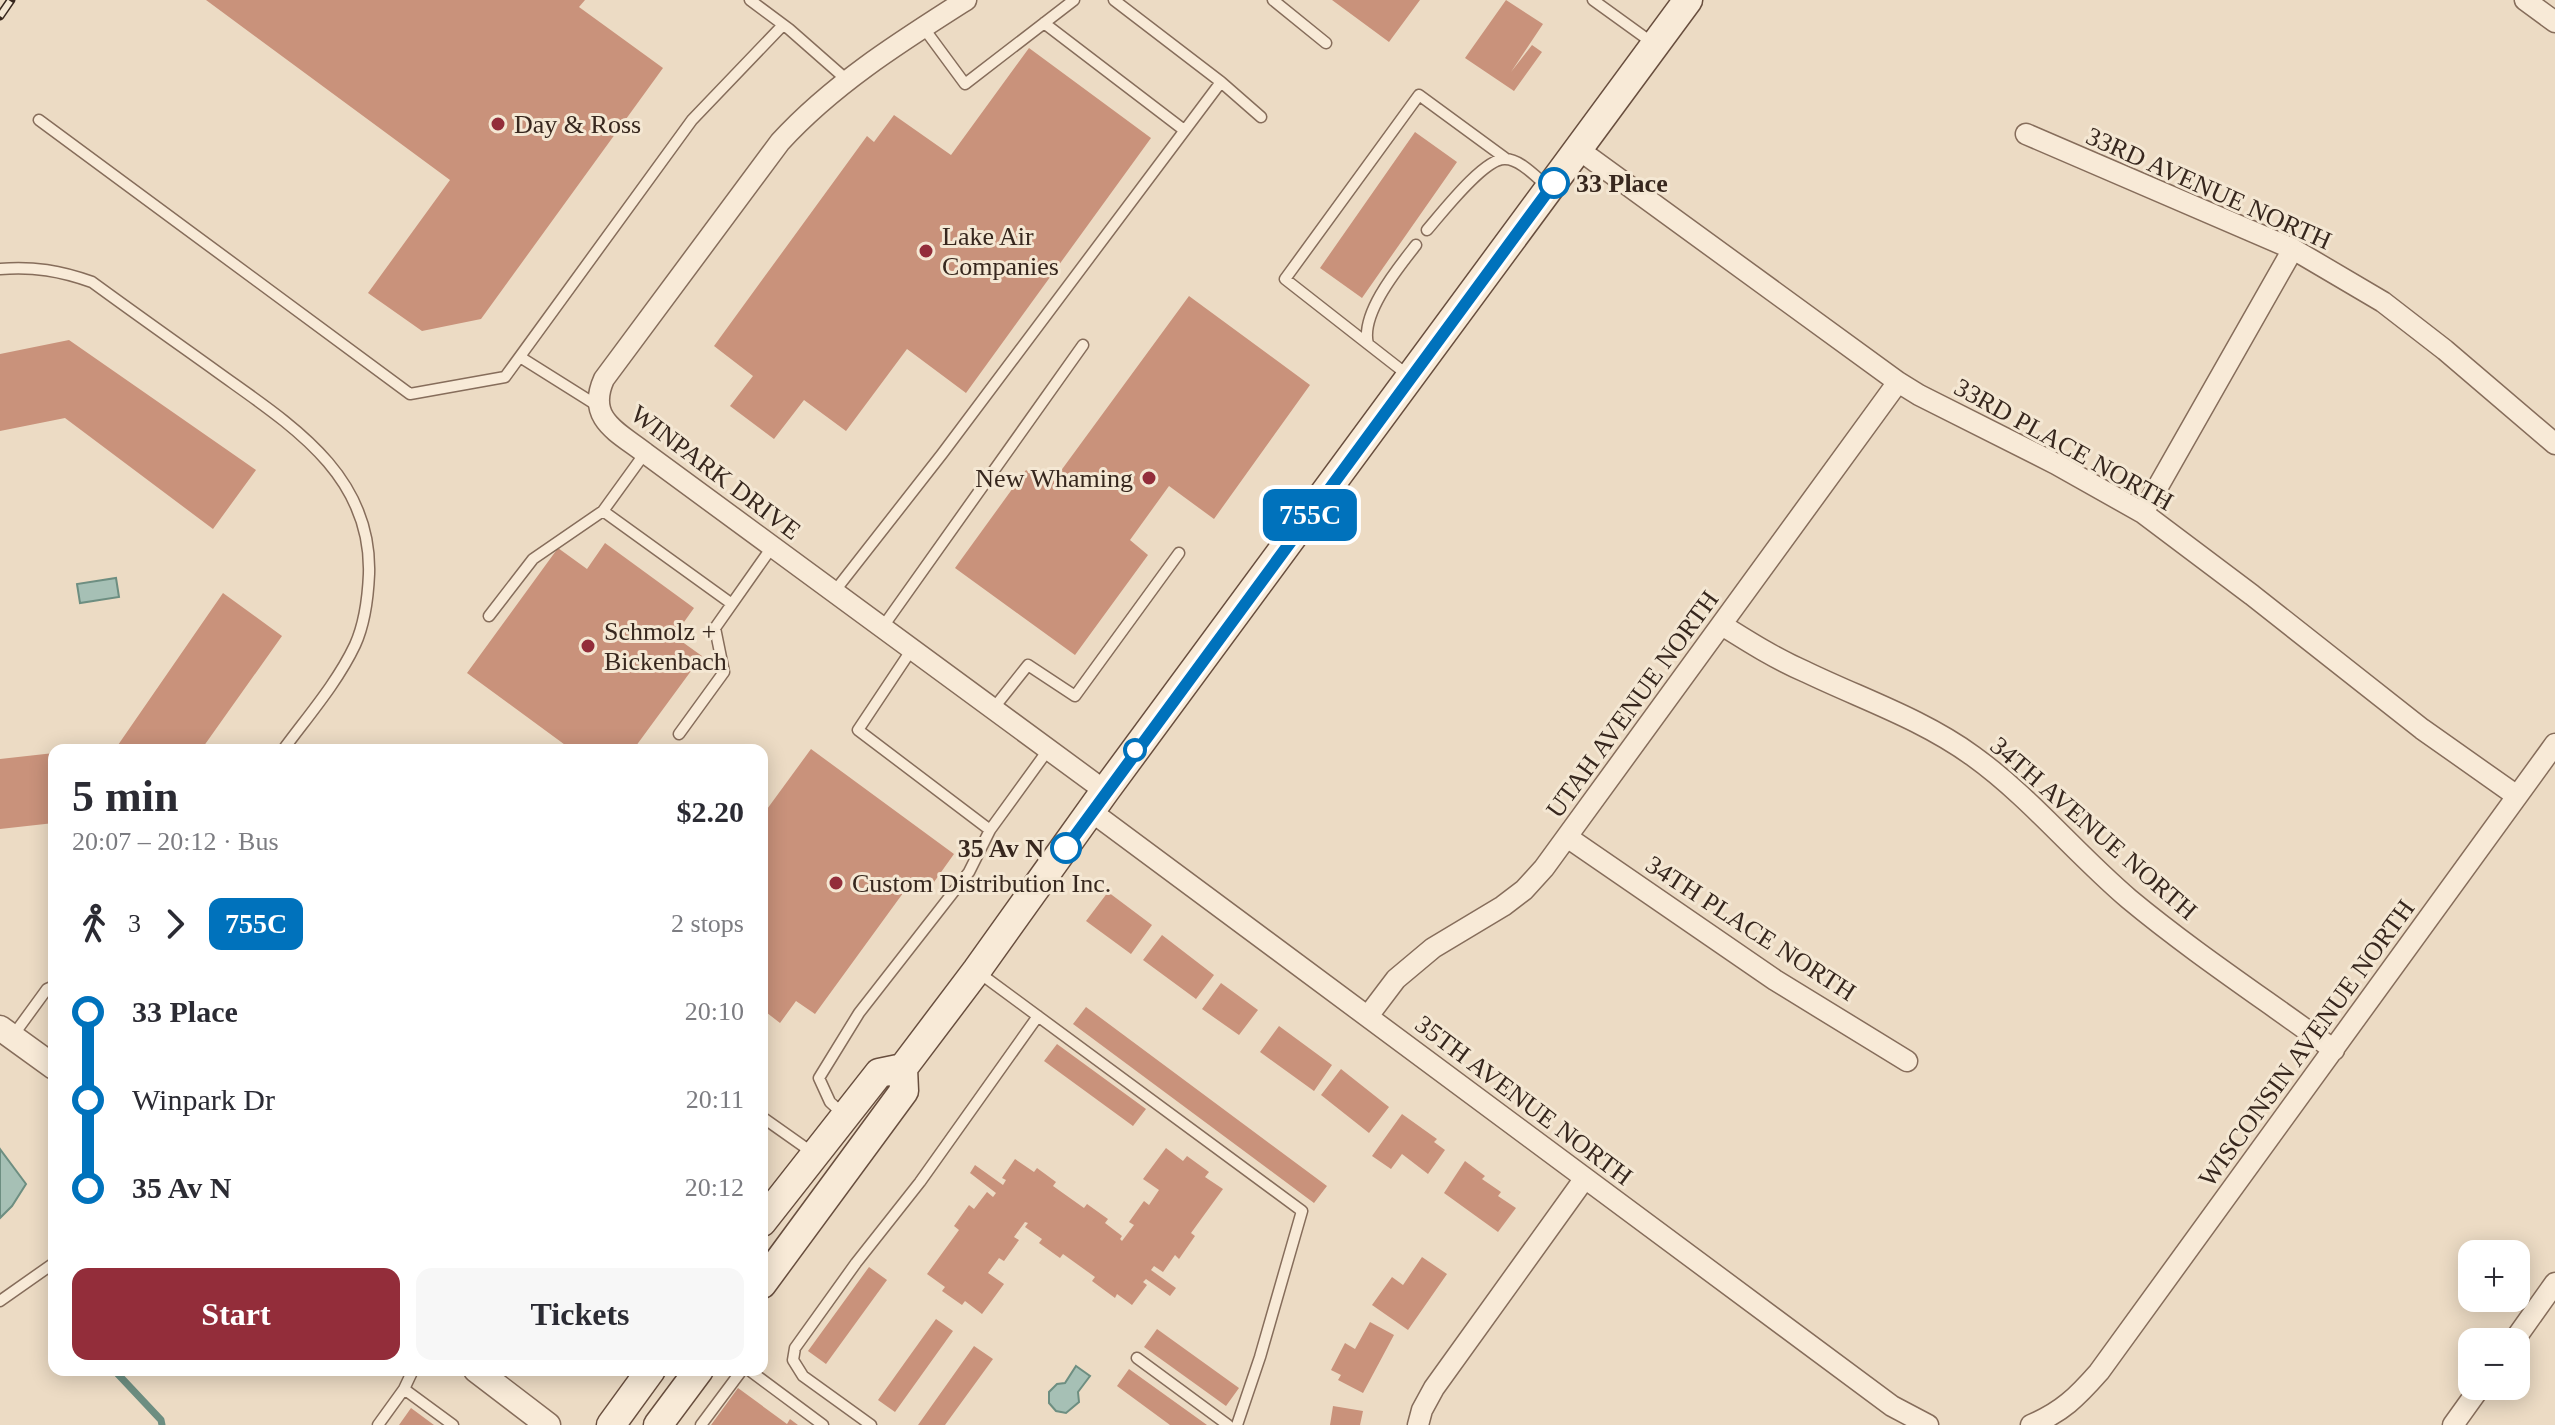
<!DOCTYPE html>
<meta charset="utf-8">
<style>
:root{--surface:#fff;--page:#f7f7f7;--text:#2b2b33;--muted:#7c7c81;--accent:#932d3a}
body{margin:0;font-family:"Times New Roman",serif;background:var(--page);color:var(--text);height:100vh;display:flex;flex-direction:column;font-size:30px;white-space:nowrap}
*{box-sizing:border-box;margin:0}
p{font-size:26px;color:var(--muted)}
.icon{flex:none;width:44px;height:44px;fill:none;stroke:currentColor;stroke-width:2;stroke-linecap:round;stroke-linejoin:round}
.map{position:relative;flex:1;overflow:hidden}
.sheet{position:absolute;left:48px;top:744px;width:720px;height:632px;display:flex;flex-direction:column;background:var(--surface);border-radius:16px;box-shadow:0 4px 20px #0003}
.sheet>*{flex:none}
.badge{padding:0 16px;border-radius:12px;font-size:28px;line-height:52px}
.tools{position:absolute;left:2458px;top:1240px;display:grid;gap:16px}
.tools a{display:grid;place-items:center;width:72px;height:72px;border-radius:16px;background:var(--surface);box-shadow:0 4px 20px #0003;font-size:40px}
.map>.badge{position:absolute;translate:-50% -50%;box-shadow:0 0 0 4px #fff}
.legs{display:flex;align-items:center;gap:12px;height:88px;padding:0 24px;font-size:26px}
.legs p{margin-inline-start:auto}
.summary{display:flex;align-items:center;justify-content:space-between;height:136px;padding:0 24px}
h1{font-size:44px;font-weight:800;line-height:60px}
.action{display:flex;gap:16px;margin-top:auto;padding:16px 24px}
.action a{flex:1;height:92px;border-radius:16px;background:var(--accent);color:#fff;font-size:32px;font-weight:800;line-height:92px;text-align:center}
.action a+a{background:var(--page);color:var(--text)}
ul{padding:0 24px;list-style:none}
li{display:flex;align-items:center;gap:28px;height:88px;font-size:30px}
li i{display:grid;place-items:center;width:12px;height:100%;margin:0 10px;background:currentColor}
li i::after{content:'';width:20px;height:20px;margin:-10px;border:6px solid;border-radius:50%;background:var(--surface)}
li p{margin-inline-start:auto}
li:first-child i{background:linear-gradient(#0000 50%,currentColor 0)}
li:last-child i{background:linear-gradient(currentColor 50%,#0000 0)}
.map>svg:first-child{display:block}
</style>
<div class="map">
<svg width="2555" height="1425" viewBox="0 0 2555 1425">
<rect width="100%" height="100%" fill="#ecdbc4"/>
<path fill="#a6c0b5" stroke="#6d8e81" stroke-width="2" d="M 116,578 L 119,597 L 80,603 L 77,584 Z
M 0,1149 L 26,1184 L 12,1206 L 0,1218 Z
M 1076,1366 L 1090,1376 L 1078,1392 L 1079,1402 L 1066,1413 L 1056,1411 L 1049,1403 L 1049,1392 L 1057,1384 L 1065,1383 Z"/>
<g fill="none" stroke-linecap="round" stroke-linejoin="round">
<path stroke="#6d8e81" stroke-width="7" d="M 114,1370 L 161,1420 L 162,1425"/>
</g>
<path fill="#c9927b" d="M 206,0 L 585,0 L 579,7 L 663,68 L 481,319 L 422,331 L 368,293 L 450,180 Z
M 1332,0 L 1420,0 L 1389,42 Z
M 1506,0 L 1543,24 L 1511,72 L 1532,45 L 1542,52 L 1514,91 L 1465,58 Z
M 1029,48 L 1151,138 L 966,393 L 907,349 L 846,431 L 804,400 L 774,439 L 730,406 L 753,376 L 714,346 L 867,136 L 874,142 L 894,115 L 951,155 Z
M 1415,132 L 1457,162 L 1362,298 L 1320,268 Z
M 1189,296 L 1310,385 L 1214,519 L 1169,486 L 1130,540 L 1148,555 L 1075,655 L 955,568 L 1026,470 L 1049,487 Z
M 69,340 L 256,470 L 213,529 L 65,418 L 0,431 L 0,354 Z
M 605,543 L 694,608 L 674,636 L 702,656 L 633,750 L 572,750 L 467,673 L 558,548 L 587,569 Z
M 223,593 L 282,636 L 201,750 L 93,750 L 118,745 Z
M 811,749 L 954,854 L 929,889 L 914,878 L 815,1014 L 796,1001 L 780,1023 L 762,1009 L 762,816 Z
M 54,753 L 54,823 L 0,829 L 0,759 Z
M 1108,892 L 1152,925 L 1131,954 L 1086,921 Z
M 1162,935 L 1214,975 L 1196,999 L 1143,960 Z
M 1221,983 L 1258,1010 L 1239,1035 L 1202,1009 Z
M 1086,1007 L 1327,1186 L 1314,1203 L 1073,1024 Z
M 1279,1026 L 1332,1065 L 1314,1091 L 1260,1052 Z
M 1057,1044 L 1146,1109 L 1133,1126 L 1044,1061 Z
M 1341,1069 L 1389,1107 L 1369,1133 L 1321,1095 Z
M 1402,1114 L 1437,1139 L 1434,1142 L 1445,1150 L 1428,1174 L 1402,1154 L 1391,1169 L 1372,1156 Z
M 1166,1148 L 1183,1161 L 1187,1156 L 1209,1172 L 1205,1177 L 1223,1189 L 1191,1233 L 1195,1236 L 1179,1259 L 1175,1255 L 1163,1272 L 1154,1266 L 1151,1270 L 1176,1288 L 1170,1296 L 1146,1279 L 1143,1282 L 1147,1285 L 1132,1305 L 1117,1294 L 1115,1298 L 1092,1281 L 1095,1277 L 1063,1254 L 1060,1258 L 1039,1243 L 1042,1239 L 1025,1227 L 1028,1223 L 1025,1222 L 1014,1237 L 1019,1240 L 1004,1261 L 999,1258 L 988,1273 L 1004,1284 L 982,1314 L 965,1301 L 962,1305 L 942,1291 L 945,1287 L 927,1274 L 959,1230 L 954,1226 L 969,1205 L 974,1209 L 987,1192 L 993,1197 L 996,1193 L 970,1173 L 975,1165 L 1003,1185 L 1006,1180 L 1002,1178 L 1015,1159 L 1034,1172 L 1037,1168 L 1056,1182 L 1053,1186 L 1084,1208 L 1087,1204 L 1108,1219 L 1105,1223 L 1122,1236 L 1120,1239 L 1122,1241 L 1134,1225 L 1129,1222 L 1144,1201 L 1149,1205 L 1159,1190 L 1143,1179 Z
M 1465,1161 L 1485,1176 L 1482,1179 L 1501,1192 L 1498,1196 L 1516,1208 L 1498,1232 L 1444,1193 Z
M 1422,1257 L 1447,1274 L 1408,1330 L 1372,1305 L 1392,1277 L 1403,1285 Z
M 869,1267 L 887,1280 L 826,1364 L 808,1351 Z
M 936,1319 L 953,1331 L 895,1412 L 878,1400 Z
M 1370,1322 L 1394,1335 L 1363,1393 L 1338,1380 L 1341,1375 L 1331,1370 L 1345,1343 L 1355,1349 Z
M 1157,1329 L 1239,1388 L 1226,1406 L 1144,1347 Z
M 974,1346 L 993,1359 L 945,1425 L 918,1425 Z
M 1129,1369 L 1207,1425 L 1170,1425 L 1117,1386 Z
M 738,1388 L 787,1424 L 790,1419 L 798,1425 L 711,1425 Z
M 1333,1406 L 1363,1411 L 1360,1425 L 1330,1425 Z
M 411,1408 L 434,1425 L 399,1425 Z"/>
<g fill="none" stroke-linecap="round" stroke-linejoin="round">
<g stroke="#866d5b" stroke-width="13">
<path id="service" d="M 750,0 L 789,29 L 847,80
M 1114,0 L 1221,82 L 1261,117
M 1273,0 L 1326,43
M 1593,0 L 1654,44
M 1044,23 L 1184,130
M 923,27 L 965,84 L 1074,0
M 39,120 L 410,394 L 505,377 L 692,120 L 783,25
M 1427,230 C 1441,214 1484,158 1505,159 C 1520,159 1536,177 1547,186
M 0,269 C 33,266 61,271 92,282 C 133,312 174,341 216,371 C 288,423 372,473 369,574 C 368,597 365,623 355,645 C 337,683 308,716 283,750
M 1368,344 L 1285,279 L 1419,95 L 1505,158
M 520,357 L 598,406
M 1409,376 L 1368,344 C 1360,314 1398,268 1416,245
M 603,511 L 732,604
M 834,592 L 942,454 L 1221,82
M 489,616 L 533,559 L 603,511 L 645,453
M 882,628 L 1083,345
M 912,649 L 858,730 L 990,830 L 1048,750
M 993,709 L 1028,665 L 1075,696 L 1179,553
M 679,734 L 724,672 L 715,628 L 772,547
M 978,972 L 1302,1211 L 1260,1357 L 1237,1425
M 12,1037 L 47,989 L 54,986
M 842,1113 L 830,1102 L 819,1078 L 859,1013 L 969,872 L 990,830
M 762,1117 L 813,1153
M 0,1301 L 54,1263
M 1137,1358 L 1228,1425
M 749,1370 L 823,1425
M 404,1389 L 453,1425
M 378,1425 L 404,1389 L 413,1370
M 701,1425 L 742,1370
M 871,1425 L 803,1376 L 793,1360 L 795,1348 L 856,1263 L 920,1182 L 1038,1016"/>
</g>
<g stroke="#866d5b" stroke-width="23">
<path id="minor" d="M 966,0 C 900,42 833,84 780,142 L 604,379 C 586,419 618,432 645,453 L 1105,791
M 2525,0 L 2555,22
M 2026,134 L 2293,249 L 2383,302 L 2445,350 L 2555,444
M 1578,149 L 1898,382 L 1919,395 L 2056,464 L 2143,513 L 2252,595 L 2422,729 L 2517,796
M 2143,513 L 2293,249
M 1722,625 C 1749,642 1776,659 1806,672 C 1862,699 1922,719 1973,756 C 2030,797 2075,853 2129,899 C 2194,953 2266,1000 2334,1050
M 1092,812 L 1892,1406 L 1928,1425
M 1567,837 L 1775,980 L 1907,1061
M 1368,1016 L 1396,979 L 1433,948 L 1503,906 L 1524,890 L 1544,868 L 1898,382
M 2513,1342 L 2555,1283
M 1418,1425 L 1422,1410 L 1434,1388 L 1585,1178
M 2031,1425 C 2062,1412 2077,1397 2099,1372 L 2555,744
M 2453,1425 L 2481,1386"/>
</g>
<g stroke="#866d5b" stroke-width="27">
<path id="tertiary" d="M 0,1028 L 54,1067
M 476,1370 L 548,1425"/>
</g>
<g stroke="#684e3e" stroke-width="31">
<path id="secondary" d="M 762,1222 L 879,1073 L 903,1068 L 977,970 L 1105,791 L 1688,0
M 762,1284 L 904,1091 L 903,1068
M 611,1425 L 651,1370
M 658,1425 L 699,1370"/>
</g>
<use href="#service" stroke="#f8ead7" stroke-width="10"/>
<use href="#minor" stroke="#f8ead7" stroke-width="20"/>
<use href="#tertiary" stroke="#f8ead7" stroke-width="24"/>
<use href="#secondary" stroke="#f8ead7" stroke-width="28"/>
<g stroke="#37271e" stroke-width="9">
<path id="rail" d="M 0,16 L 11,0"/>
</g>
<use href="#rail" stroke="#f4e7d3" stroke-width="6" stroke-dasharray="18" stroke-linecap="butt"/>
</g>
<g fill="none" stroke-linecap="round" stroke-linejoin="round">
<g stroke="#fff" stroke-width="18">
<path id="line-1" d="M 1066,848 L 1554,183"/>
</g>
<use href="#line-1" stroke="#0072bc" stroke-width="12"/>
</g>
<g fill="#932d3a" stroke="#f4e7d3" stroke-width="3">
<circle cx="498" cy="124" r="8"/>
<circle cx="926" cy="251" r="8"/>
<circle cx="1149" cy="478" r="8"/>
<circle cx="588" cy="646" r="8"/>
<circle cx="836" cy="883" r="8"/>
</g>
<g fill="#fff" stroke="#0072bc" stroke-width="4">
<circle cx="1554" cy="183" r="14"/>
<circle cx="1135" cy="750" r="10"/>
<circle cx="1066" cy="848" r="14"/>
</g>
<g text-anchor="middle" stroke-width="6" stroke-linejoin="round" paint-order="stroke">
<g font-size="26" fill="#37271e" stroke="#f4e7d3" text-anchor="start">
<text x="514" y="133">Day &amp; Ross</text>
<text x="942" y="245">Lake Air<tspan x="942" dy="30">Companies</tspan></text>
<text x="1133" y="487" text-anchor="end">New Whaming</text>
<text x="604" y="640">Schmolz +<tspan x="604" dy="30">Bickenbach</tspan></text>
<text x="852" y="892">Custom Distribution Inc.</text>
</g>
<g font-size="26" font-weight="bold" fill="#37271e" stroke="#f4e7d3" text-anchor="start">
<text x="1576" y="192">33 Place</text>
<text x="1044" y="857" text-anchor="end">35 Av N</text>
</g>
<g font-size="26" fill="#37271e" stroke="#f4e7d3">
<text transform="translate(2209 188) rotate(24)" y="9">33RD AVENUE NORTH</text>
<text transform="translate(2064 444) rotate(29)" y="9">33RD PLACE NORTH</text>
<text transform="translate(716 472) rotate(37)" y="9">WINPARK DRIVE</text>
<text transform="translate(1632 704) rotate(-54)" y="9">UTAH AVENUE NORTH</text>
<text transform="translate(2094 828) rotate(41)" y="9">34TH AVENUE NORTH</text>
<text transform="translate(1751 928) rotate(33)" y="9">34TH PLACE NORTH</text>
<text transform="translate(2306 1043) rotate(-54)" y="9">WISCONSIN AVENUE NORTH</text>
<text transform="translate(1524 1100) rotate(37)" y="9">35TH AVENUE NORTH</text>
</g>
</g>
</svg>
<div class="tools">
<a>+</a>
<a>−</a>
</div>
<b class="badge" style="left:1310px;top:515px;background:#0072bc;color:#fff">755C</b>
<section class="sheet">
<div class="summary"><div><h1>5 min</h1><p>20:07 – 20:12 · Bus</p></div><b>$2.20</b></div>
<div class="legs"><svg class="icon" aria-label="walk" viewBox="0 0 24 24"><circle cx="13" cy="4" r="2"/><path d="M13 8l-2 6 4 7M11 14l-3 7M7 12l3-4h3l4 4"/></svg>3<svg class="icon" aria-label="forward" viewBox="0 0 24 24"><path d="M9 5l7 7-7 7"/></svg><b class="badge" style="background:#0072bc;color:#fff">755C</b><p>2 stops</p></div>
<ul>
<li><i style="color:#0072bc"></i><b>33 Place</b><p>20:10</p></li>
<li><i style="color:#0072bc"></i><span>Winpark Dr</span><p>20:11</p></li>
<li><i style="color:#0072bc"></i><b>35 Av N</b><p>20:12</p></li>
</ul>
<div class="action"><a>Start</a><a>Tickets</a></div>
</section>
</div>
